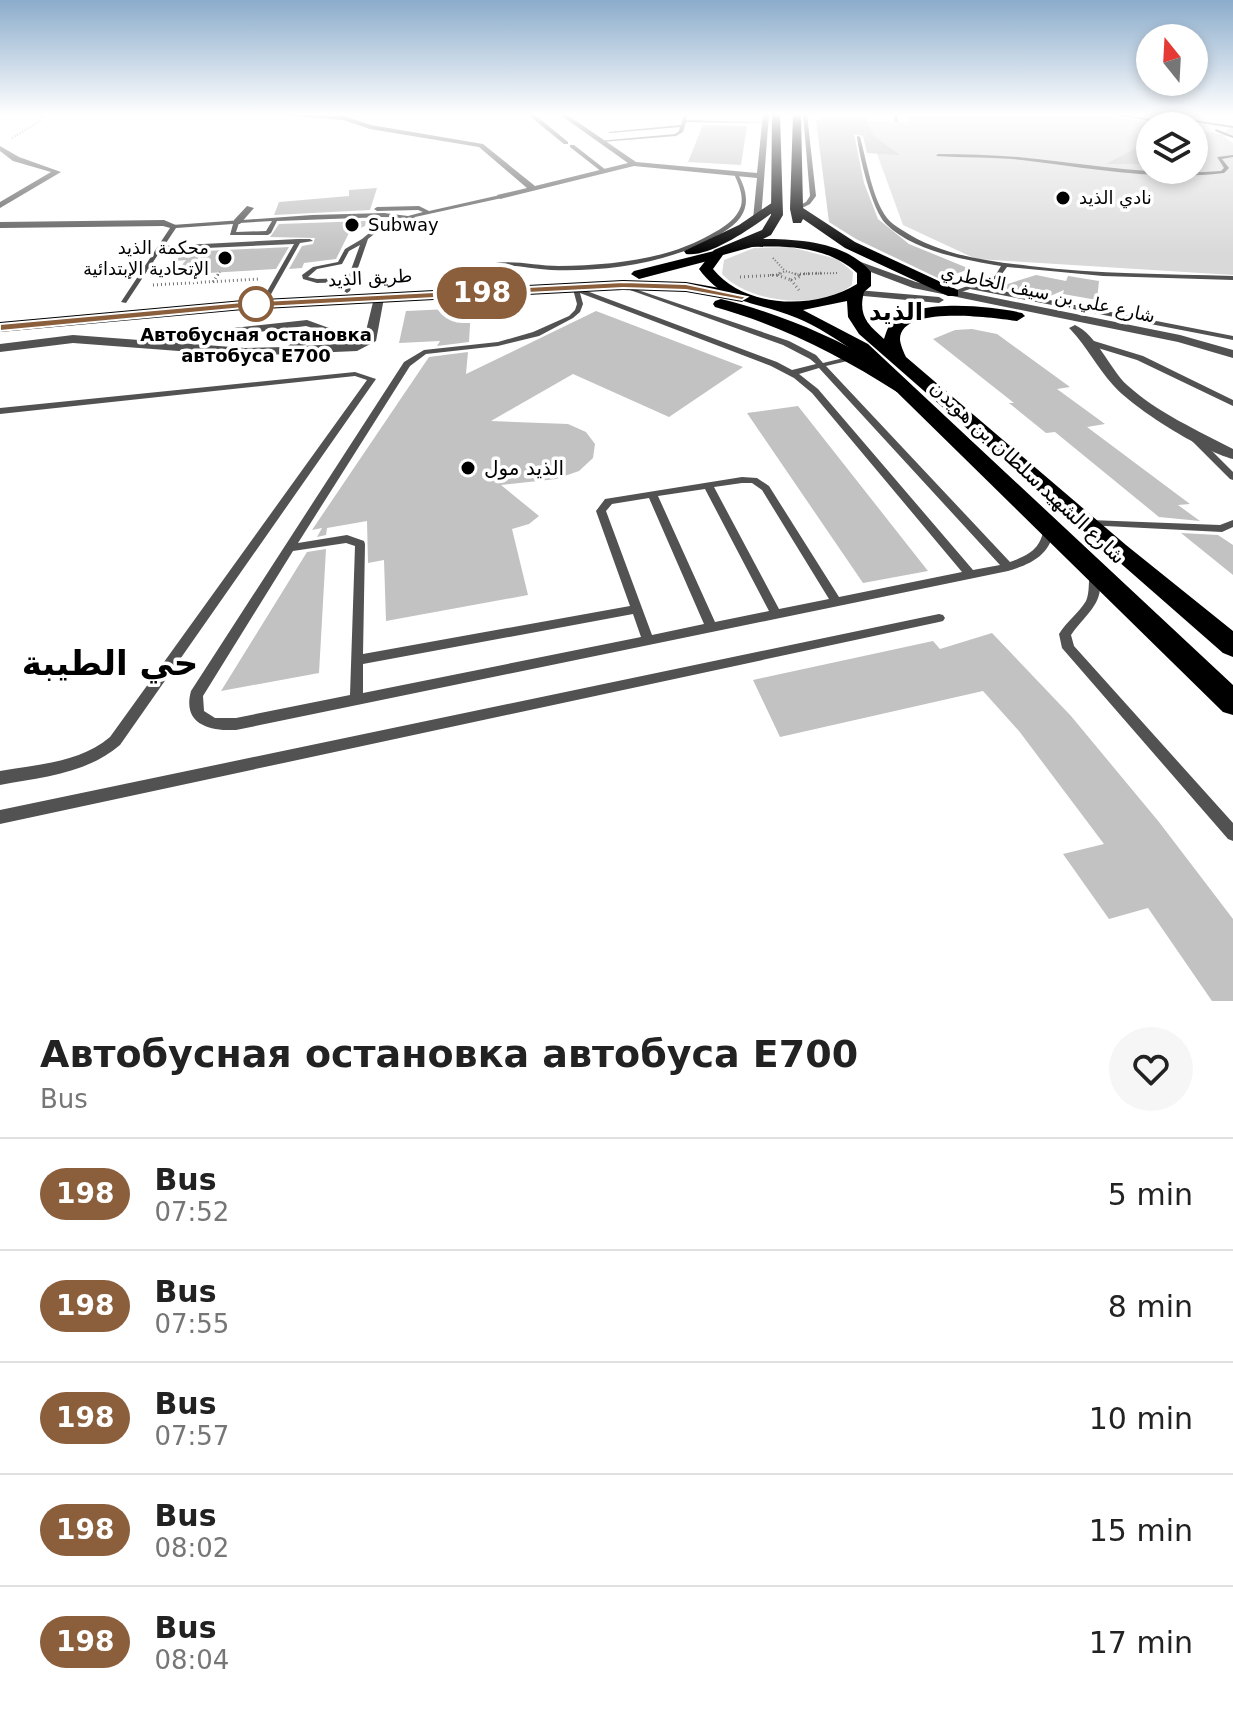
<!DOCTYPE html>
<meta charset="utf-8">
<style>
:root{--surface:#fff;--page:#f6f6f6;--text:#222;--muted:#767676;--line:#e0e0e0}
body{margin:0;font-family:"DejaVu Sans","Noto Sans Arabic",sans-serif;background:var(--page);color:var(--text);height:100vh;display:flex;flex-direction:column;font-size:30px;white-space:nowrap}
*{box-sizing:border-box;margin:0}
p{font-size:26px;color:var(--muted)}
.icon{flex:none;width:44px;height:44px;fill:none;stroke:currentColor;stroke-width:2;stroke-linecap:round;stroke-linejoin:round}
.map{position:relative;height:1001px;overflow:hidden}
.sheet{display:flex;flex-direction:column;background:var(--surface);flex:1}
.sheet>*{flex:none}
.badge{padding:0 16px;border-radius:26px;font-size:28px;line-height:52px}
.needle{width:52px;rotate:342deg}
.fabs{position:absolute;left:1136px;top:24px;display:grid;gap:16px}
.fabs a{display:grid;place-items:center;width:72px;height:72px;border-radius:50%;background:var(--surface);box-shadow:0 4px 12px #0003;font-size:40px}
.map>.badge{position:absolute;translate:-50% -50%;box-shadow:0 0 0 4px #fff}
.round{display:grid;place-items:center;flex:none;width:84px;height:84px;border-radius:42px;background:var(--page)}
.headline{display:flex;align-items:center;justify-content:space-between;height:136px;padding:0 40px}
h1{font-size:38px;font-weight:800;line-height:60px}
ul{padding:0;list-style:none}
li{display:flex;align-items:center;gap:24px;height:112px;padding:0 40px;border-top:2px solid var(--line)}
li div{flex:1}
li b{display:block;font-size:30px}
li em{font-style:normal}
li .badge{min-width:88px;font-weight:700;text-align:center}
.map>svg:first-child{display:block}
</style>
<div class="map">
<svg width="1233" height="1001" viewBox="0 0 1233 1001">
<rect width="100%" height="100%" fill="#fff"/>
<path fill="#d9d9d9" d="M 904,114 L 1100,114 L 1172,126 L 1150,126 L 1150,170 L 1194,170 L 1194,130 L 1221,134 L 1233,127 L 1233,137 L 1223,136 L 1233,143 L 1233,275 L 976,259 L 903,225 L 865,121 L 909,122 Z
M 790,247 L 837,259 L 853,272 L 852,285 C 820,311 749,303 722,274 L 724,260 L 754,248 Z"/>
<path fill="#c2c2c2" d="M 820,114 L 865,114 L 873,135 L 900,155 L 867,153 L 863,136 L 854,134 L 864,183 L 878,219 L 909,244 L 970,269 L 940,279 L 856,239 L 829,222 L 816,120 L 821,120 Z
M 703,125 L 747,126 L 741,165 L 688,162 Z
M 1150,141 L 1150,164 L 1106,164 Z
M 377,188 L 370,210 L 274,215 L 279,202 L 349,196 L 349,190 Z
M 366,221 L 365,226 L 349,233 L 336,259 L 304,263 L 302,268 L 289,269 L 302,246 L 313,244 L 315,238 L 270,237 L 279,224 Z
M 289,247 L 276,269 L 174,275 L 186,260 L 176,261 L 183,252 Z
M 1036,275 L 1066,281 L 1068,276 L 1099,281 L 1097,300 L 1063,294 L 1064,290 L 1048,297 L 998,287 Z
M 471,308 L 469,342 L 437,346 L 440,341 L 399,343 L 406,311 Z
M 596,311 L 743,367 L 669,417 L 573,374 L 491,421 L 568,424 L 586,432 L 595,444 L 593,458 L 579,471 L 556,479 L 501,485 L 539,516 L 529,524 L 512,529 L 528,595 L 386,621 L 384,560 L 368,563 L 367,521 L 327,528 L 326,535 L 317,537 L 322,528 L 312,530 L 429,357 L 468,352 L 466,374 Z
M 972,329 L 997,334 L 1070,387 L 1057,389 L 1105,424 L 1087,427 L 1190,504 L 1178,505 L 1200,521 L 1159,517 L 1055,432 L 1046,433 L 1009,403 L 1014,403 L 933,339 L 955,330 Z
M 798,406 L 928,571 L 863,583 L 747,413 Z
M 1181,533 L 1218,535 L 1233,545 L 1233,575 Z
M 326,549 L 319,673 L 221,691 L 307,552 Z
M 992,633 L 1071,716 L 1159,822 L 1233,919 L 1233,1001 L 1212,1001 L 1148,908 L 1109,919 L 1063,854 L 1104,844 L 1019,731 L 983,691 L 780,737 L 753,680 L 933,641 L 940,649 Z"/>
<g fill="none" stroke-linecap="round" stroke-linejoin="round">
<path stroke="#747474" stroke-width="2" stroke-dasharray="1 2" stroke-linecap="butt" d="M 12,138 L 40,121 L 41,117 L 33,114
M 773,258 L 785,271
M 800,274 L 838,273
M 218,275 L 220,272
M 770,275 L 777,275
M 778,275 L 785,271 L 799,275"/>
<path stroke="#747474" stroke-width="3" stroke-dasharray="1 3" stroke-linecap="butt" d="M 780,273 L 777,275 L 791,280
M 800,274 L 823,273
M 740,277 L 777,275
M 791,280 L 799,290
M 791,280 L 801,276 L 793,273
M 213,282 L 219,273
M 153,285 L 260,279"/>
<path fill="#525252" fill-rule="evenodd" d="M 684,114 L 688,114 L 686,120 L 768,123 L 686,122 L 683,132 L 676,136 L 601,142 L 599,141 L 675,134 L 679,131 L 680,127 L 610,133 L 608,132 L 681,125 Z
M 803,114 L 807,114 L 816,196 L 810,204 L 796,211 L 794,210 L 794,208 L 806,202 L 810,196 Z
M 893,114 L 897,114 L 898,122 L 895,121 Z
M 1112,114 L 1122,114 L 1153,120 L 1151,121 Z
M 1144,114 L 1154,114 L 1233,126 L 1233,128 Z
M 1216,129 L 1233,136 L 1233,138 L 1215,131 Z
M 857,136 L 860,137 C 867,162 872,198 887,218 C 891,223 896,226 902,230 C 939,255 986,261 1030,266 C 1098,274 1165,274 1233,276 L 1233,280 L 1103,276 L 1007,267 L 999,278 L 977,286 L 1233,336 L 1233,340 L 970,289 L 955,294 L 951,294 L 951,292 L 995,276 L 1001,266 C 965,260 913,251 886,224 C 872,210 859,156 857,136 Z
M 570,145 L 574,145 L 606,170 L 606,172 L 602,172 L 570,147 Z
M 938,154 C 965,154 991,155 1018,157 C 1086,164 1152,176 1221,171 L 1224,168 L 1217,157 L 1233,155 L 1233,157 L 1222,159 L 1229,168 L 1224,173 C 1156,181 1089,168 1022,160 C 994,157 965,158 936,156 Z
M 733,171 L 737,172 C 752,199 749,217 722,233 C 672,263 608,272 551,270 C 528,269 506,261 484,269 L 483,273 L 499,281 L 499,283 L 497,284 L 477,274 L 479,267 C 506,257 532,266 559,266 C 612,265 669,260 715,232 C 726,226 737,218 741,206 C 744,193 737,182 733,171 Z
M 500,195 L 502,198 L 415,217 L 415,219 L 409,219 L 393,225 L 378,231 L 368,239 L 350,291 L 347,293 L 344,291 L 347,282 L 317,283 L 303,279 L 302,275 L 313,267 L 338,262 L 345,249 L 362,239 L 374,229 L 401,218 L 384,217 L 277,221 L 271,233 L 268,235 L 230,235 L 233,224 L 176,228 L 164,246 L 298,239 L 310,239 L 313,241 L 300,243 L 270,296 L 265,295 L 294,244 L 161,250 L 126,303 L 121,302 L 172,225 L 312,215 L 384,213 L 408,216 L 423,212 L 418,210 L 377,211 L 374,209 L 377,207 L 419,206 L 429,211 ZM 272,221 L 266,231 L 236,232 L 239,223 ZM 360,245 L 348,278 L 317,279 L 308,277 L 317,269 L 342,264 L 349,251 Z
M 576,287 L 777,362 L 792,370 L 816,364 L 810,359 L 783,345 L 630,290 L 635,289 L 789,341 L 816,355 L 823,363 L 856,355 L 856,359 L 826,366 L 1010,562 C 1029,555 1041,549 1044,527 L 1049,524 L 1054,527 C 1052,554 1032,564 1008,571 L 236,730 C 209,731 182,724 191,691 L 404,362 L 424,350 L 498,342 L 533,332 L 569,316 L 575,310 L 577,304 L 573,289 ZM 580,293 L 771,366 L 794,378 L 812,393 L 962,572 L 839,597 L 769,486 L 757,478 L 742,477 L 605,499 L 596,511 L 630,606 L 363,654 L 365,544 L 364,541 L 347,535 L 298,543 L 410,366 L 426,354 L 498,346 L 539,336 L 573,318 L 580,312 L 583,304 ZM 819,368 L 1000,565 L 973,570 L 818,389 L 799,374 ZM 742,483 L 752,483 L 762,490 L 829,599 L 779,609 L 714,487 ZM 705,489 L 769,611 L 715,622 L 658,496 ZM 649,498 L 704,624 L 652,635 L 606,511 L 612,504 ZM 346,543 L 355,546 L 350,695 L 236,718 L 215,718 L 204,711 L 203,696 L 293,551 ZM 633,614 L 641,637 L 363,693 L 363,664 Z
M 1088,341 L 1094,341 L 1143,356 L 1233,400 L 1233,406 L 1137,360 L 1088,345 Z
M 355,372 L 376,379 L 120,745 C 86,774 42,777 0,785 L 0,771 C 39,764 79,763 110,737 L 367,380 L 355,376 L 0,414 L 0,408 Z
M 1194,435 L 1197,436 L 1233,472 L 1233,480 L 1230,479 L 1191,440 L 1190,438 Z
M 1090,520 L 1220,525 L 1233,520 L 1233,527 L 1222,532 L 1086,525 L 1085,523 L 1086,521 Z
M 1094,572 L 1098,573 C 1107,602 1086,613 1071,635 L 1074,646 L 1233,823 L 1233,841 L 1228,839 L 1062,648 L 1059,634 C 1066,622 1079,613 1086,601 C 1090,592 1088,582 1090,573 Z
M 939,614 L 943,615 L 945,618 L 943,621 L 939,622 L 0,824 L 0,810 Z"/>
<path fill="#525252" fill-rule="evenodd" d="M 273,114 L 344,116 L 371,125 L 483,144 L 535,186 L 628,163 L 559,114 L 566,114 L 636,162 L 757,173 L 763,114 L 769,114 L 761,219 L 757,222 L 753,219 L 757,178 L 634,166 L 500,199 L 497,195 L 527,188 L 479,147 L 370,129 L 343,120 Z
M 527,114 L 534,114 L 568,142 L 568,144 L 564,144 Z
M 0,146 L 19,157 L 61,172 L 0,208 L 0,202 L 51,172 L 13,161 L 0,151 Z
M 247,206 L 254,208 L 240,224 L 234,224 L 234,220 Z
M 164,220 L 178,226 L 174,229 L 163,226 L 0,228 L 0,222 Z
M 379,295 L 384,298 L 376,341 L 357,351 L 245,356 L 73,343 L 0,352 L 0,344 L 73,335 L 245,348 L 286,347 L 316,329 L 306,326 L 170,343 L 164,339 L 170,335 L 307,320 L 329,328 L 324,334 L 303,346 L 355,343 L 364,339 L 374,298 Z
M 1075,325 C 1097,335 1109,368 1127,385 C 1158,413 1197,430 1233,449 L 1233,459 C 1202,451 1134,409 1113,385 C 1097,367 1087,347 1071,330 L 1069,328 Z"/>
<path fill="#525252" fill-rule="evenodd" d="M 858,261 L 916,282 L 1180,335 L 1233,350 L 1233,358 L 1178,342 L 913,288 L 855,266 L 855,262 Z
M 857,290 L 939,297 L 944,300 L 939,303 L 853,295 L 852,293 Z"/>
<path fill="#000" fill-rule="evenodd" d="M 772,114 L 780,114 L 783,215 L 771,235 L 763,239 C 800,239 846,242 871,272 L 871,286 L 864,292 C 858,315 867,324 884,339 C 886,333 888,326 892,322 C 916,298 992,306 1022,313 L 1025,316 L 1017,321 C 995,318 901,304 900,339 C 900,344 904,353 906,357 L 1126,545 L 1233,631 L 1233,657 L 1223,653 L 859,334 L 848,317 L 847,301 L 803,310 L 868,344 L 1233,685 L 1233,715 L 1223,712 L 856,352 C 837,340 817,326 797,318 C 758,301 726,306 699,269 L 714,250 L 762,230 L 771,215 ZM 752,247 C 788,245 829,247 857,273 L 857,284 C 816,310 745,309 713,269 L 723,255 Z
M 793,114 L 801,114 L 803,208 L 855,242 L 958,290 L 958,296 L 948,296 L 845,248 L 803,219 L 801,223 L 793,223 L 790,209 Z"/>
<path fill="#000" fill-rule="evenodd" d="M 776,200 L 780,201 L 780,207 C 760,222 712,258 686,254 L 684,251 L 739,225 Z
M 714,251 L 719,252 L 719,258 L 639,279 L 631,274 L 634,271 Z
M 623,280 L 686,282 L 742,292 L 750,297 L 742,302 L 686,292 L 623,290 L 243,310 L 0,332 L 0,322 L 243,300 Z
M 721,299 C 777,313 828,334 878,363 C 890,370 905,377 914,388 L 911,392 L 897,392 C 839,355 782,326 715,307 L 713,304 L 715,301 Z"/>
</g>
<linearGradient id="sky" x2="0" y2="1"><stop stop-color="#8baccb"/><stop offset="0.45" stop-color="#fff"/><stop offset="1" stop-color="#fff" stop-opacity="0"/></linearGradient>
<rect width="1233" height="254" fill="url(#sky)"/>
<path fill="#8b5e3c" stroke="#fff" stroke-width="2" d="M 623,282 L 686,284 L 747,297 L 742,300 L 686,290 L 623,288 L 243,308 L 0,331 L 0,324 L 243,302 Z"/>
<g fill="#000" stroke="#fff" stroke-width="3">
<circle cx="1063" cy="198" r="8"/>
<circle cx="352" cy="225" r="8"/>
<circle cx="225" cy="258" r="8"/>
<circle cx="468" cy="468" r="8"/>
</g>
<circle fill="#fff" stroke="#8b5e3c" stroke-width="4" cx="256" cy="304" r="16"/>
<g text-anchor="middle" stroke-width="7" stroke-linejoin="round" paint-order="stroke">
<g font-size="18" fill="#000" stroke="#fff" text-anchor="start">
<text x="1079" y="204">نادي الذيد</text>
<text x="368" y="231">Subway</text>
<text x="209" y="254" text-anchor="end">محكمة الذيد<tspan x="209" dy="21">الإتحادية الإبتدائية</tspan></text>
</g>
<g font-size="18" fill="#000" stroke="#fff">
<text transform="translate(370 278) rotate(-3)" y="6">طريق الذيد</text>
<text transform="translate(1048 294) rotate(12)" y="6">شارع علي بن سيف الخاطري</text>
</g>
<g font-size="18" font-weight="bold" fill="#000" stroke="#fff">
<text x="256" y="341">Автобусная остановка<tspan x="256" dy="21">автобуса Е700</tspan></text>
</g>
<g font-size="20" fill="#000" stroke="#fff" text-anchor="start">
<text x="484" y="475">الذيد مول</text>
</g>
<g font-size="20" fill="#000" stroke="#fff">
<text transform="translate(1028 472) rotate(43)" y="7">شارع الشهيد سلطان بن هويدن</text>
</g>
<g font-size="24" font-weight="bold" fill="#000" stroke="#fff">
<text x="896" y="320">الذيد</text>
</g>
<g font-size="34" font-weight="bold" fill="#000" stroke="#fff">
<text x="110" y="675">حي الطيبة</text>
</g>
</g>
</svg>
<div class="fabs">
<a><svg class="needle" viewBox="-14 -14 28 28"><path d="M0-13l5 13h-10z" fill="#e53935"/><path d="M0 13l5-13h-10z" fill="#767676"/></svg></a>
<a><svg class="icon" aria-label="layers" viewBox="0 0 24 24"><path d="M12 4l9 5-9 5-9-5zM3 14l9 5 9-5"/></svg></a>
</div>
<b class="badge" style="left:482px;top:293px;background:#8b5e3c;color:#fff">198</b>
</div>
<section class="sheet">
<div class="headline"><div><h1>Автобусная остановка автобуса Е700</h1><p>Bus</p></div><a class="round"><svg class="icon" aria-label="heart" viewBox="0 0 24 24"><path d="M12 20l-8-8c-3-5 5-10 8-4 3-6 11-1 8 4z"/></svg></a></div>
<ul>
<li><span class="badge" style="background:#8b5e3c;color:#fff">198</span><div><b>Bus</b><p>07:52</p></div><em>5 min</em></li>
<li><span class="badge" style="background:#8b5e3c;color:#fff">198</span><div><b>Bus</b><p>07:55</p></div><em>8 min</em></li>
<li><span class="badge" style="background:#8b5e3c;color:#fff">198</span><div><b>Bus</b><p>07:57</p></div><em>10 min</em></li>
<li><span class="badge" style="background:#8b5e3c;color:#fff">198</span><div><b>Bus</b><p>08:02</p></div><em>15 min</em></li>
<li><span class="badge" style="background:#8b5e3c;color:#fff">198</span><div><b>Bus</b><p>08:04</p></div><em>17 min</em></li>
</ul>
</section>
